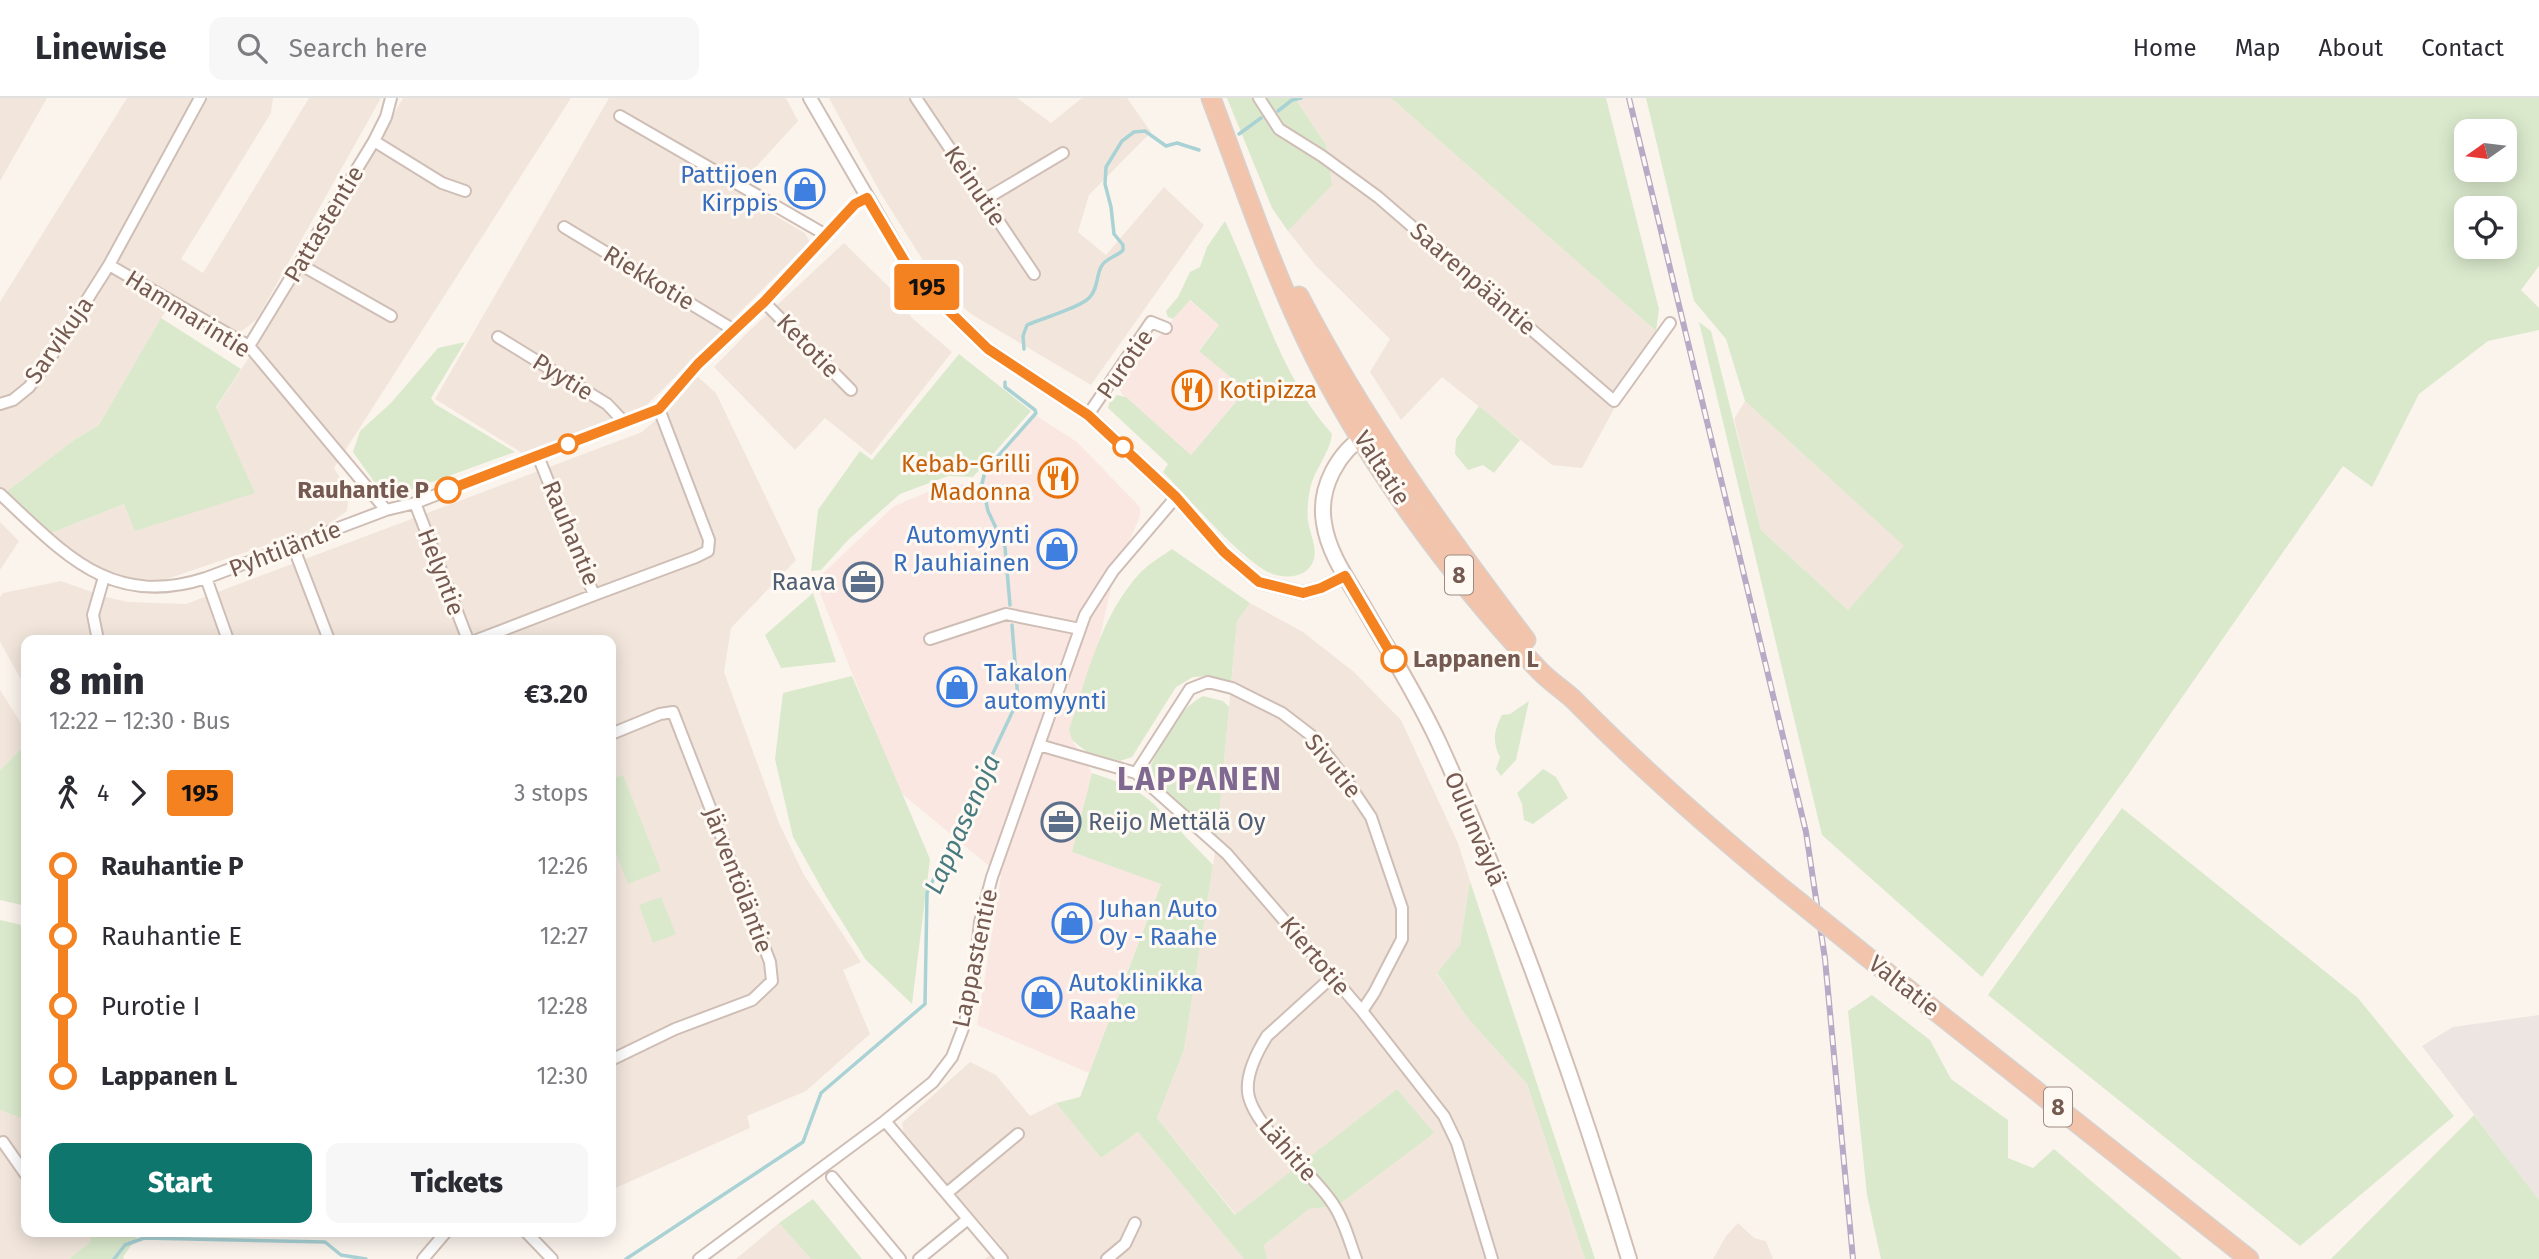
<!DOCTYPE html>
<meta charset="utf-8">
<style>
:root{--surface:#fff;--page:#f7f7f7;--text:#2b2b33;--muted:#7c7c81;--line:#e1e1e2;--accent:#0f766e}
body{margin:0;font-family:"Fira Sans",sans-serif;background:var(--page);color:var(--text);height:100vh;display:flex;flex-direction:column;font-size:26px;white-space:nowrap}
*{box-sizing:border-box;margin:0}
p{font-size:23px;color:var(--muted)}
.icon{flex:none;width:38px;height:38px;fill:none;stroke:currentColor;stroke-width:2;stroke-linecap:round;stroke-linejoin:round}
.map{position:relative;flex:1;overflow:hidden}
.sheet{position:absolute;left:21px;top:537px;width:595px;height:602px;display:flex;flex-direction:column;background:var(--surface);border-radius:14px;box-shadow:0 4px 18px #0003}
.sheet>*{flex:none}
.badge{padding:0 14px;border-radius:5px;font-size:24px;line-height:46px}
.needle{width:46px;rotate:256deg}
.buttons{position:absolute;left:2454px;top:21px;display:grid;gap:14px}
.buttons a{display:grid;place-items:center;width:63px;height:63px;border-radius:14px;background:var(--surface);box-shadow:0 4px 18px #0003;font-size:35px}
.map>.badge{position:absolute;translate:-50% -50%;box-shadow:0 0 0 4px #fff}
.legs{display:flex;align-items:center;gap:10px;height:77px;padding:0 28px;font-size:23px}
.legs p{margin-inline-start:auto}
.headline{display:flex;align-items:center;justify-content:space-between;height:119px;padding:0 28px}
h1{font-size:38px;font-weight:800;line-height:52px}
.cta{display:flex;gap:14px;margin-top:auto;padding:14px 28px}
.cta a{flex:1;height:80px;border-radius:14px;background:var(--accent);color:#fff;font-size:28px;font-weight:800;line-height:80px;text-align:center}
.cta a+a{background:var(--page);color:var(--text)}
ul{padding:0 28px;list-style:none}
li{display:flex;align-items:center;gap:24px;height:70px;font-size:26px}
li i{display:grid;place-items:center;width:10px;height:100%;margin:0 9px;background:currentColor}
li i::after{content:'';width:18px;height:18px;margin:-9px;border:5px solid;border-radius:50%;background:var(--surface)}
li p{margin-inline-start:auto}
li:first-child i{background:linear-gradient(#0000 50%,currentColor 0)}
li:last-child i{background:linear-gradient(currentColor 50%,#0000 0)}
header{display:flex;align-items:center;gap:42px;box-sizing:border-box;height:98px;padding:0 35px;background:var(--surface);border-bottom:2px solid var(--line)}
header strong{font-size:33px}
nav{display:flex;gap:38px;margin-inline-start:auto;font-size:24px}
.search{width:490px;height:63px;background:var(--page);display:flex;align-items:center;gap:18px;box-sizing:border-box;padding:0 24px;border-radius:14px;color:var(--muted);font-size:26px}
.map>svg:first-child{display:block}
</style>
<header>
<strong>Linewise</strong>
<div class="search"><svg class="icon" aria-label="search" viewBox="0 0 24 24"><circle cx="10" cy="10" r="6"/><path d="M15 15l6 6"/></svg>Search here</div>
<nav><a>Home</a><a>Map</a><a>About</a><a>Contact</a></nav>
</header>
<div class="map">
<svg width="2539" height="1161" viewBox="0 0 2539 1161">
<rect width="100%" height="100%" fill="#fbf4ed"/>
<path fill="#f2e6dc" d="M 0,0 L 47,0 L 0,83 Z
M 127,0 L 273,0 L 271,15 L 181,161 L 203,175 L 309,0 L 381,0 L 257,221 L 241,234 L 225,232 L 172,202 L 99,327 L 74,342 L 6,394 L 0,390 L 0,204 Z
M 403,0 L 571,0 L 334,370 L 349,395 L 347,413 L 329,426 L 164,482 L 126,481 L 66,453 L 51,435 L 124,406 L 136,433 L 268,230 Z
M 609,0 L 786,0 L 798,23 L 745,81 L 744,100 L 805,135 L 810,144 L 644,310 L 522,355 L 435,301 Z
M 829,0 L 1017,0 L 1051,25 L 1082,0 L 1127,0 L 1151,34 L 1089,97 L 1078,134 L 1106,157 L 1164,89 L 1204,127 L 1091,287 L 971,216 L 939,188 L 881,96 Z
M 1295,0 L 1391,0 L 1656,233 L 1582,370 L 1552,367 L 1442,279 L 1401,322 L 1370,274 L 1390,241 L 1315,167 L 1288,133 L 1331,87 L 1326,47 Z
M 844,145 L 891,191 L 912,220 L 952,254 L 871,357 L 825,320 L 795,352 L 714,269 L 749,233 Z
M 697,278 L 716,295 L 796,462 L 731,530 L 724,574 L 779,725 L 804,777 L 861,864 L 843,872 L 870,936 L 806,993 L 747,1018 L 750,1030 L 611,1092 L 611,542 L 26,542 L 26,590 L 0,544 L 0,499 L 3,495 L 61,483 L 106,499 L 128,504 L 186,506 L 642,334 L 665,314 Z
M 1745,303 L 1905,448 L 1848,512 L 1761,432 L 1734,321 Z
M 0,424 L 19,443 L 0,472 Z
M 1250,505 L 1303,534 L 1354,574 L 1401,622 L 1458,745 L 1470,783 L 1460,848 L 1437,876 L 1466,918 L 1527,986 L 1585,1161 L 1267,1161 L 1264,1147 L 1309,1111 L 1337,1108 L 1433,1035 L 1397,991 L 1236,1117 L 1157,1020 L 1184,952 L 1217,741 L 1237,522 Z
M 0,592 L 26,633 L 26,646 L 0,672 Z
M 970,964 L 996,977 L 1030,1018 L 1056,1005 L 1101,1060 L 1138,1034 L 1244,1161 L 985,1161 L 1001,1148 L 904,1037 L 902,1025 Z
M 0,1012 L 26,1022 L 26,1134 L 92,1134 L 90,1144 L 69,1161 L 0,1161 Z
M 779,1125 L 811,1161 L 736,1161 Z
M 1738,1125 L 1754,1140 L 1766,1143 L 1773,1161 L 1713,1161 L 1726,1138 Z"/>
<path fill="#fae7e2" d="M 1189,202 L 1219,227 L 1199,252 L 1246,292 L 1191,357 L 1122,296 L 1118,288 Z
M 1035,317 L 1077,344 L 1140,409 L 1140,418 L 1113,482 L 1099,543 L 1069,632 L 1072,642 L 1092,675 L 1072,754 L 1161,785 L 1089,975 L 977,927 L 1001,778 L 900,694 L 815,483 L 894,408 L 947,386 L 977,387 Z"/>
<path fill="#ece5e1" d="M 2539,917 L 2539,1102 L 2422,948 L 2453,929 Z"/>
<path fill="#dae9cc" fill-rule="evenodd" d="M 1227,0 L 1295,0 L 1326,47 L 1332,87 L 1288,133 L 1272,110 Z
M 1391,0 L 1606,0 L 1659,211 L 1656,233 Z
M 1646,0 L 2539,0 L 2539,168 L 2521,192 L 2539,210 L 2539,232 L 2488,243 L 2419,296 L 2372,389 L 2343,368 L 2128,677 L 1982,879 L 1822,737 L 1699,224 L 1711,233 L 1761,432 L 1848,512 L 1904,448 L 1745,303 L 1726,241 L 1694,203 ZM 2466,33 L 2504,33 L 2504,72 L 2466,72 ZM 2466,110 L 2504,110 L 2504,149 L 2466,149 Z
M 1225,123 C 1259,194 1279,277 1332,336 C 1330,355 1314,372 1310,391 C 1308,401 1307,414 1308,423 C 1310,435 1317,449 1314,461 C 1308,482 1280,482 1264,472 C 1230,450 1193,404 1163,374 L 1168,366 L 1108,310 L 1110,303 L 1117,297 L 1126,299 L 1191,357 L 1246,292 L 1199,253 L 1219,227 L 1190,202 L 1173,221 L 1168,219 L 1166,213 L 1178,199 L 1190,174 L 1200,169 L 1207,149 Z
M 161,220 L 241,271 L 216,309 L 255,395 L 135,433 L 124,406 L 51,435 L 6,394 L 74,342 L 99,327 Z
M 465,244 L 431,300 L 435,306 L 515,354 L 396,397 L 380,392 L 353,354 L 360,333 L 391,305 L 438,250 Z
M 959,256 L 1031,313 L 973,379 L 948,378 L 900,396 L 849,441 L 821,472 L 811,473 L 818,412 L 860,353 L 872,362 Z
M 1479,308 L 1520,342 L 1494,375 L 1483,367 L 1468,372 L 1455,356 L 1456,341 Z
M 1172,451 L 1250,505 L 1237,523 L 1231,587 L 1210,578 L 1193,579 L 1176,589 L 1132,659 L 1120,663 L 1087,654 L 1072,642 L 1069,632 C 1087,578 1101,516 1141,474 C 1150,465 1162,458 1172,451 Z
M 813,495 L 836,564 L 781,570 L 765,537 Z
M 852,578 L 930,761 L 912,906 L 866,862 L 827,800 L 793,739 L 775,661 L 783,595 Z
M 1203,598 L 1223,603 L 1229,609 L 1217,741 L 1147,676 C 1159,649 1176,612 1203,598 Z
M 1529,603 L 1516,662 L 1501,678 L 1496,671 L 1500,659 C 1492,644 1494,632 1502,617 L 1510,616 Z
M 26,646 L 26,808 L 0,802 L 0,672 Z
M 1543,671 L 1556,679 L 1568,700 L 1533,726 L 1524,722 L 1522,706 L 1517,695 Z
M 1092,675 L 1130,688 L 1153,705 L 1213,767 L 1184,952 L 1157,1020 L 1235,1117 L 1397,991 L 1434,1035 L 1337,1108 L 1309,1111 L 1264,1147 L 1267,1161 L 1244,1161 L 1138,1034 L 1101,1060 L 1056,1005 L 1080,999 L 1161,786 L 1072,754 Z
M 623,677 L 661,773 L 628,786 L 611,742 L 611,682 Z
M 2122,710 L 2358,900 L 2454,1018 L 2300,1148 L 1988,897 Z
M 1470,783 L 1595,1161 L 1585,1161 L 1527,986 L 1466,918 L 1437,875 L 1460,847 Z
M 661,799 L 676,836 L 653,845 L 639,807 Z
M 0,822 L 26,828 L 26,1022 L 0,1012 Z
M 1872,897 L 1930,942 L 1951,981 L 2008,1022 L 2008,1060 L 2033,1070 L 2054,1051 L 2182,1161 L 1881,1161 L 1867,1097 L 1848,913 Z
M 2474,1017 L 2539,1102 L 2539,1161 L 2331,1161 Z
M 813,1101 L 862,1161 L 811,1161 L 779,1125 Z
M 92,1134 L 185,1134 L 137,1139 L 123,1159 L 124,1161 L 69,1161 L 90,1144 Z"/>
<g fill="none" stroke-linecap="round" stroke-linejoin="round">
<path stroke="#a9d2d5" stroke-width="3.5" d="M 1278,13 L 1292,2 L 1301,0
M 1239,36 L 1261,20
M 1024,251 L 1023,238 L 1027,227 C 1043,220 1079,210 1089,200 C 1098,191 1096,179 1101,169 C 1105,160 1117,159 1123,152 L 1123,147 L 1114,136 L 1111,109 L 1105,86 L 1106,69 L 1122,43 L 1134,34 L 1145,33 L 1166,48 L 1177,45 L 1199,52
M 1005,284 L 1005,289 L 1035,312 L 1036,315 L 985,373 L 982,386 L 988,413 L 1005,449 L 1010,507
M 114,1161 L 125,1147 L 144,1140 L 325,1144 L 341,1157 L 366,1161
M 626,1161 L 803,1044 L 821,995 L 925,906 L 927,795 L 1018,602 L 1012,527"/>
<g stroke="#cfbeb5" stroke-width="14">
<path id="minor" d="M 200,0 L 109,167 L 249,248 L 386,412
M 916,0 L 1034,176
M 1259,0 L 1279,31 L 1322,58 L 1378,99 L 1614,303 L 1670,225
M 620,18 L 826,137
M 374,43 L 442,85 L 465,93
M 984,102 L 1063,55
M 564,129 L 734,232
M 301,167 L 391,218
M 764,204 L 851,292
M 498,239 L 607,306 L 624,324
M 249,248 L 374,43 L 386,19 L 391,0
M 0,306 L 13,302 L 29,289 L 47,265 L 109,167
M 1088,317 L 1151,224 L 1166,230
M 538,358 L 594,497 L 696,459 L 708,453 L 709,442 L 659,311
M 0,396 C 64,455 110,511 206,480
M 415,405 L 468,542
M 293,448 L 329,542
M 930,541 L 1006,516 L 1080,531
M 98,542 L 93,517 L 104,479
M 228,542 L 206,480 L 386,412 L 415,405 L 659,311 L 698,266 L 764,204 L 855,106 L 867,100
M 477,542 L 594,497
M 611,636 L 660,616 L 673,614 L 770,864 L 772,883 L 752,902 L 675,931 L 611,962
M 1039,647 L 1136,675 L 1227,756 L 1362,913 L 1444,1018 L 1457,1045 L 1492,1161
M 1136,675 L 1190,591 L 1208,584 L 1232,590 L 1282,615 L 1312,638 L 1342,676 L 1371,719 L 1402,810 L 1402,841 L 1374,895 L 1362,913
M 1332,879 L 1267,938 C 1257,954 1246,975 1248,994 C 1252,1029 1313,1074 1333,1106 C 1344,1122 1349,1142 1356,1161
M 885,1023 L 1002,1161
M 3,1044 L 26,1077
M 832,1079 L 900,1161
M 947,1095 L 1018,1036
M 526,1134 L 552,1161
M 423,1161 L 446,1134
M 699,1161 L 885,1023 L 933,984 L 952,959 L 965,925 L 974,879 L 980,824 L 992,779 L 1085,517 L 1113,473 L 1176,399
M 919,1161 L 968,1121
M 1107,1161 L 1125,1146 L 1135,1125"/>
</g>
<g stroke="#cfbeb5" stroke-width="16">
<path id="tertiary" d="M 810,0 L 905,164 L 947,211 L 988,251 L 1088,317 L 1176,399 L 1224,454 L 1259,484 L 1303,495 L 1321,490 L 1345,478"/>
</g>
<g stroke="#d2beb3" stroke-width="18">
<path id="secondary" d="M 1368,336 C 1338,353 1318,390 1324,425 C 1328,454 1347,481 1362,506 C 1388,552 1417,597 1439,645 C 1515,811 1576,986 1629,1161"/>
</g>
<g stroke="#d8d1ce" stroke-width="21">
<path id="trunk" d="M 1211,0 C 1241,80 1269,163 1306,241 C 1360,355 1452,481 1539,572 C 1550,584 1564,592 1575,603 C 1641,670 1710,731 1783,791
M 1299,198 C 1362,320 1443,433 1526,542
M 1866,858 L 2249,1161"/>
</g>
<use href="#minor" stroke="#fff" stroke-width="10"/>
<use href="#tertiary" stroke="#fff" stroke-width="12"/>
<use href="#secondary" stroke="#fff" stroke-width="14"/>
<use href="#trunk" stroke="#f1c4ab" stroke-width="18"/>
<g stroke="#b7aac6" stroke-width="6">
<path id="rail" d="M 1629,0 L 1806,734 L 1825,861 L 1853,1161"/>
</g>
<use href="#rail" stroke="#fef9f3" stroke-width="3.5" stroke-dasharray="10" stroke-linecap="butt"/>
<g stroke="#d8d1ce" stroke-width="21" stroke-linecap="butt">
<path id="trunk-bridge" d="M 1783,791 L 1866,858"/>
</g>
<use href="#trunk-bridge" stroke="#f1c4ab" stroke-width="18"/>
</g>
<g fill="none" stroke-linecap="round" stroke-linejoin="round">
<g stroke="#fff" stroke-width="16">
<path id="line-1" d="M 448,392 L 659,311 L 698,266 L 764,204 L 855,106 L 867,100 L 905,164 L 947,211 L 988,251 L 1088,317 L 1176,399 L 1224,454 L 1259,484 L 1303,495 L 1321,490 L 1345,478 L 1394,561"/>
</g>
<use href="#line-1" stroke="#f58220" stroke-width="10"/>
</g>
<defs>
<g id="shop-ring" transform="scale(2.0125)"><circle r="9.5" fill="#fef9f3" stroke="#3f7fe0" stroke-width="1.5"/><path d="M-5-2.5h2.3a2.7 3.5 0 0 1 5.4 0H5L5.5 6h-11ZM-1.5-2.5h3a1.5 2.3 0 0 0-3 0Z" fill="#3f7fe0"/></g>
<g id="restaurant-ring" transform="scale(2.0125)"><circle r="9.5" fill="#fef9f3" stroke="#e8710a" stroke-width="1.5"/><path d="M-5-6h1v4h1v-4h1v4h1v-4h1v5L-1.5 .5V6h-2V.5L-5-1ZM5-6V6H3V1.5H1.5Q1.5-4 5-6Z" fill="#e8710a"/></g>
<g id="office-ring" transform="scale(2.0125)"><circle r="9.5" fill="#fef9f3" stroke="#5c6f8a" stroke-width="1.5"/><path d="M-6-3h4V-5.5h4V-3h4V5H-6ZM-1-4.5V-3h2v-1.5ZM-6 0V1H6V0Z" fill="#5c6f8a"/></g>
</defs>
<g fill-rule="evenodd">
<use href="#shop-ring" x="805" y="91"/>
<use href="#restaurant-ring" x="1192" y="292"/>
<use href="#restaurant-ring" x="1058" y="380"/>
<use href="#shop-ring" x="1057" y="451"/>
<use href="#office-ring" x="863" y="484"/>
<use href="#shop-ring" x="957" y="589"/>
<use href="#office-ring" x="1061" y="724"/>
<use href="#shop-ring" x="1072" y="825"/>
<use href="#shop-ring" x="1042" y="899"/>
</g>
<g fill="#fff" stroke="#f58220" stroke-width="3.5">
<circle cx="568" cy="346" r="9"/>
<circle cx="1123" cy="349" r="9"/>
<circle cx="448" cy="392" r="12"/>
<circle cx="1394" cy="561" r="12"/>
</g>
<g text-anchor="middle" stroke-width="6" stroke-linejoin="round" paint-order="stroke">
<g fill="#fef9f3" stroke="#9e8a82" stroke-width="2">
<rect x="1445" y="457.5" width="28" height="39" rx="5"/>
<rect x="2044" y="989.5" width="28" height="39" rx="5"/>
</g>
<g font-size="23" font-weight="bold" fill="#755a51">
<text x="1459" y="485">8</text>
<text x="2058" y="1017">8</text>
</g>
<g font-size="24" fill="#366cbe" stroke="#fef9f3" text-anchor="start">
<text x="778" y="85" text-anchor="end">Pattijoen<tspan x="778" dy="28">Kirppis</tspan></text>
<text x="1030" y="445" text-anchor="end">Automyynti<tspan x="1030" dy="28">R Jauhiainen</tspan></text>
<text x="984" y="583">Takalon<tspan x="984" dy="28">automyynti</tspan></text>
<text x="1099" y="819">Juhan Auto<tspan x="1099" dy="28">Oy - Raahe</tspan></text>
<text x="1069" y="893">Autoklinikka<tspan x="1069" dy="28">Raahe</tspan></text>
</g>
<g font-size="24" fill="#755a51" stroke="#fef9f3">
<text transform="translate(975 88) rotate(56)" y="8">Keinutie</text>
<text transform="translate(324 126) rotate(-59)" y="8">Pattastentie</text>
<text transform="translate(649 180) rotate(31)" y="8">Riekkotie</text>
<text transform="translate(1473 181) rotate(41)" y="8">Saarenpääntie</text>
<text transform="translate(188 216) rotate(32)" y="8">Hammarintie</text>
<text transform="translate(59 242) rotate(-55)" y="8">Sarvikuja</text>
<text transform="translate(808 248) rotate(46)" y="8">Ketotie</text>
<text transform="translate(1125 266) rotate(-55)" y="8">Purotie</text>
<text transform="translate(563 279) rotate(32)" y="8">Pyytie</text>
<text transform="translate(1382 370) rotate(57)" y="8">Valtatie</text>
<text transform="translate(571 435) rotate(67)" y="8">Rauhantie</text>
<text transform="translate(285 451) rotate(-21)" y="8">Pyhtiläntie</text>
<text transform="translate(441 474) rotate(69)" y="8">Helyntie</text>
<text transform="translate(1333 668) rotate(51)" y="8">Sivutie</text>
<text transform="translate(1475 731) rotate(67)" y="8">Oulunväylä</text>
<text transform="translate(738 782) rotate(69)" y="8">Järventöläntie</text>
<text transform="translate(1315 858) rotate(50)" y="8">Kiertotie</text>
<text transform="translate(975 860) rotate(-78)" y="8">Lappastentie</text>
<text transform="translate(1904 888) rotate(38)" y="8">Valtatie</text>
<text transform="translate(1288 1052) rotate(49)" y="8">Lähitie</text>
</g>
<g font-size="24" fill="#c56008" stroke="#fef9f3" text-anchor="start">
<text x="1219" y="300">Kotipizza</text>
<text x="1031" y="374" text-anchor="end">Kebab-Grilli<tspan x="1031" dy="28">Madonna</tspan></text>
</g>
<g font-size="24" font-weight="bold" fill="#755a51" stroke="#fef9f3" text-anchor="end">
<text x="429" y="400">Rauhantie P</text>
<text x="1413" y="569" text-anchor="start">Lappanen L</text>
</g>
<g font-size="24" fill="#4e5e75" stroke="#fef9f3" text-anchor="end">
<text x="836" y="492">Raava</text>
<text x="1088" y="732" text-anchor="start">Reijo Mettälä Oy</text>
</g>
<g font-size="26" font-style="italic" fill="#487b7f" stroke="#fef9f3">
<text transform="translate(962 726) rotate(-66)" y="9">Lappasenoja</text>
</g>
<g font-size="32" font-weight="bold" letter-spacing="2" fill="#806990" stroke="#fef9f3">
<text x="1200" y="692">LAPPANEN</text>
</g>
</g>
</svg>
<div class="buttons">
<a><svg class="needle" viewBox="-14 -14 28 28"><path d="M0-13l5 13h-10z" fill="#e53935"/><path d="M0 13l5-13h-10z" fill="#7c7c81"/></svg></a>
<a><svg class="icon" aria-label="locate" viewBox="0 0 24 24"><circle cx="12" cy="12" r="6"/><path d="M12 2v4M12 18v4M2 12h4M18 12h4"/></svg></a>
</div>
<b class="badge" style="left:927px;top:189px;background:#f58220;color:#111">195</b>
<section class="sheet">
<div class="headline"><div><h1>8 min</h1><p>12:22 – 12:30 · Bus</p></div><b>€3.20</b></div>
<div class="legs"><svg class="icon" aria-label="walk" viewBox="0 0 24 24"><circle cx="13" cy="4" r="2"/><path d="M13 8l-2 6 4 7M11 14l-3 7M7 12l3-4h3l4 4"/></svg>4<svg class="icon" aria-label="forward" viewBox="0 0 24 24"><path d="M9 5l7 7-7 7"/></svg><b class="badge" style="background:#f58220;color:#111">195</b><p>3 stops</p></div>
<ul>
<li><i style="color:#f58220"></i><b>Rauhantie P</b><p>12:26</p></li>
<li><i style="color:#f58220"></i><span>Rauhantie E</span><p>12:27</p></li>
<li><i style="color:#f58220"></i><span>Purotie I</span><p>12:28</p></li>
<li><i style="color:#f58220"></i><b>Lappanen L</b><p>12:30</p></li>
</ul>
<div class="cta"><a>Start</a><a>Tickets</a></div>
</section>
</div>
